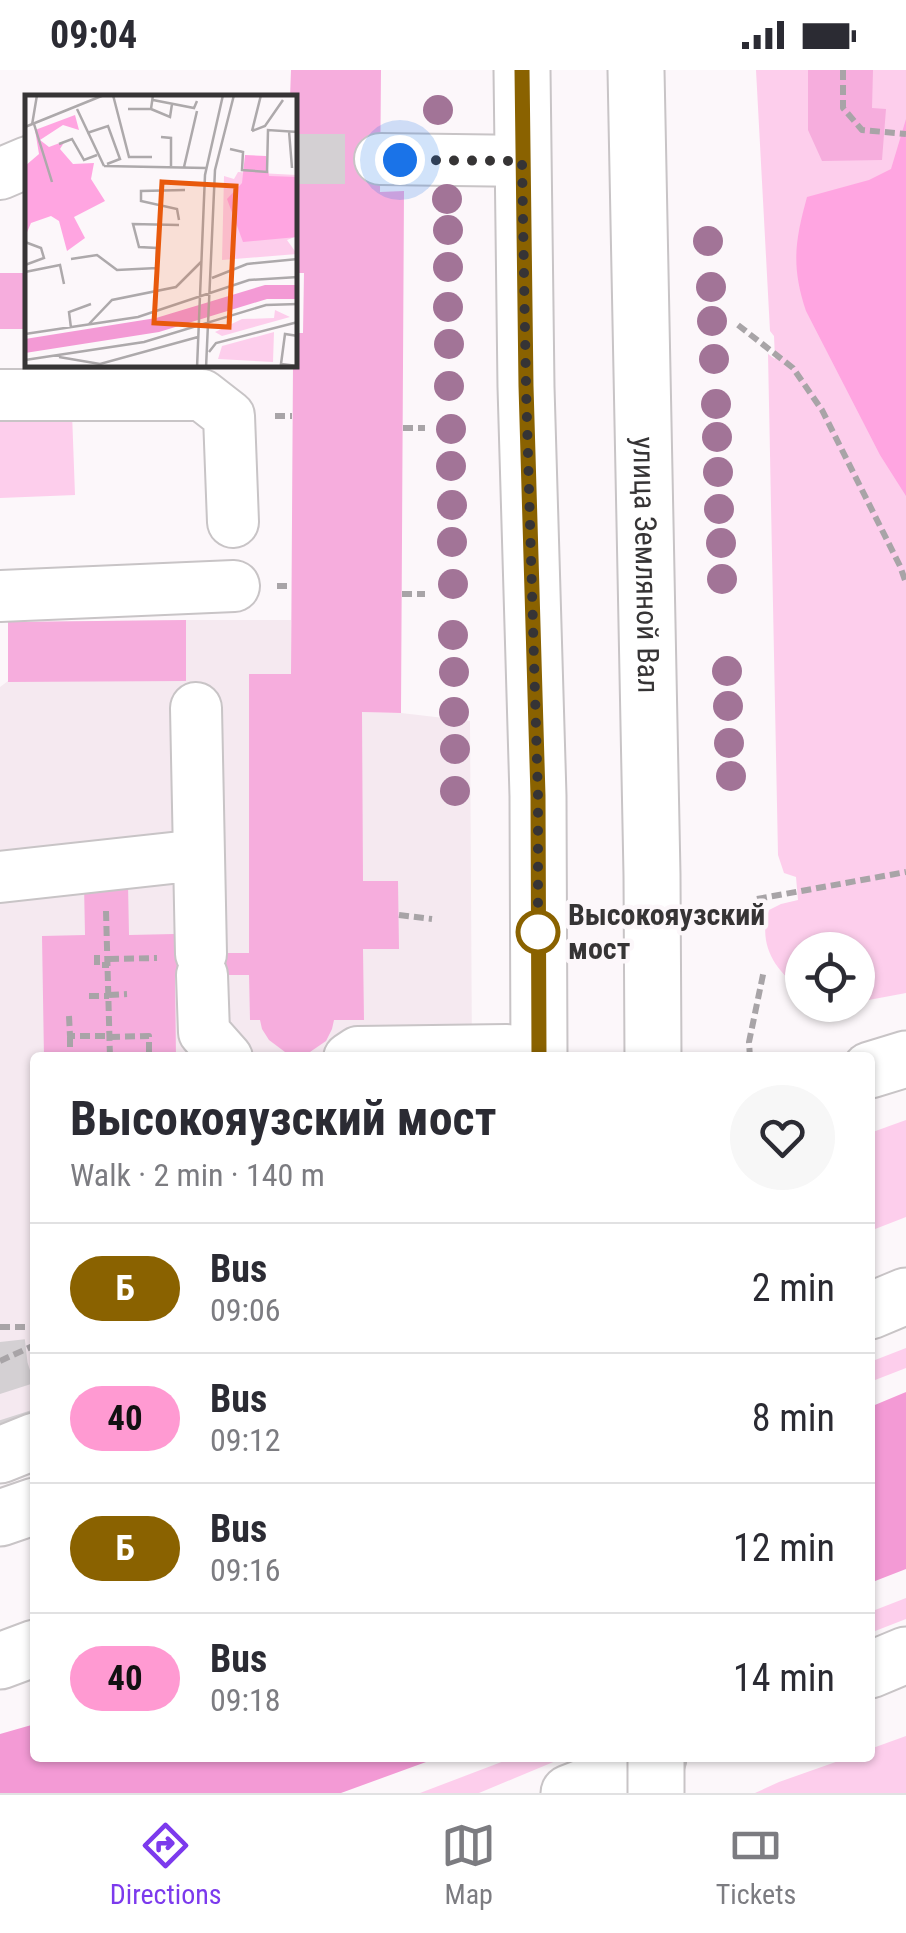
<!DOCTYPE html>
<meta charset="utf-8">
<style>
:root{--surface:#fff;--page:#f7f7f7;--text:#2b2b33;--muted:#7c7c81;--line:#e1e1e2;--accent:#7c3aed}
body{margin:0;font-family:"Roboto Condensed",sans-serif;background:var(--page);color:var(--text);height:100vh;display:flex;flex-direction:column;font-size:38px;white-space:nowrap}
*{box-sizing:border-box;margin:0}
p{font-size:32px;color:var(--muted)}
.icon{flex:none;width:55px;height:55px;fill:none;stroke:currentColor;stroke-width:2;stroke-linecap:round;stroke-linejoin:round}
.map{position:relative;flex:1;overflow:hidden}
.panel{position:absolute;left:30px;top:982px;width:845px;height:710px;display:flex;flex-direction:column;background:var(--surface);border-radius:10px;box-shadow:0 2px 8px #0004}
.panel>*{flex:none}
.badge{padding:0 20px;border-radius:32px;font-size:35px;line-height:65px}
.fabs{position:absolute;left:785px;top:862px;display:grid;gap:20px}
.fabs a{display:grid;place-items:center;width:90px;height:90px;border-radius:50%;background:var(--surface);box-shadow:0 2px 8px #0004;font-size:50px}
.you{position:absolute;width:50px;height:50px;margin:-25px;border:8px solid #fff;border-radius:50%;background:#1a73e8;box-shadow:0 0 0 15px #1a73e833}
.map>.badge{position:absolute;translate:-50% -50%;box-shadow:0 0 0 5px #fff}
.round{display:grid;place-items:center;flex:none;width:105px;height:105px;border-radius:52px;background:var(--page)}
.summary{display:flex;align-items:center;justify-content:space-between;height:170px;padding:0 40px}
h1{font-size:48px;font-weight:700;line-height:75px}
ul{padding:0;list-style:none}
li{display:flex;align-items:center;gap:30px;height:130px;padding:0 40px;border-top:2px solid var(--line)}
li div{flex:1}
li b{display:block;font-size:38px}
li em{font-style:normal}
li .badge{min-width:110px;font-weight:700;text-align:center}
.status{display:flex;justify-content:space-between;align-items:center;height:70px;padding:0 50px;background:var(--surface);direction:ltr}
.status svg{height:28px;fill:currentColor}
.tabs{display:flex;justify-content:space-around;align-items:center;height:140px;border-top:2px solid var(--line);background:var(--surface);font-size:28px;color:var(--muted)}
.tabs a{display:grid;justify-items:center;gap:5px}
.tabs .active{color:var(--accent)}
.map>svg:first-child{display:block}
</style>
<div class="status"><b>09:04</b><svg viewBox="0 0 49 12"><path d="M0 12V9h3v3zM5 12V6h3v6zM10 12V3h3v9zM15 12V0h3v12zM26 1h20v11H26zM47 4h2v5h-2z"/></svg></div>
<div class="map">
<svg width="906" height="1723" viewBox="0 0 906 1723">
<rect width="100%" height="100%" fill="#fcf7fa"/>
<path fill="#f5e9f0" d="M 186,550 L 291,550 L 291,604 L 363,642 L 401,643 L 470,651 L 472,987 L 35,988 L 35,1342 L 0,1356 L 0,617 L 8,611 L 8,552 Z"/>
<path fill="#fdceec" d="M 756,0 L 906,0 L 906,923 L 858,932 L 858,880 L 802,880 L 802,919 C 775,902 757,873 769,840 L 781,834 L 798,830 L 796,807 L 784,803 L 778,785 L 768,284 L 775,289 L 774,266 L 770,261 Z
M 72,343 L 75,425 L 0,428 L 0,346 Z
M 906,1050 L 906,1147 L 870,1161 L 870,1063 Z
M 906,1278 L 906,1298 L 870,1312 L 870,1292 Z
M 906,1528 L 906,1549 L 870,1563 L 870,1542 Z
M 906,1666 L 906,1723 L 755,1723 L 779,1712 L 847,1688 L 870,1688 L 870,1679 Z
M 512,1688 L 563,1688 L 479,1723 L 420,1723 Z"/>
<path fill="#ffa5e1" d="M 906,49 L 906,426 L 880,385 L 806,241 C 791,196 795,171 807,127 L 869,110 L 891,99 Z"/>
<path fill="#f39ad5" d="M 906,1322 L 906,1499 L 870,1513 L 870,1337 Z
M 35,1654 L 35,1688 L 437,1688 L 341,1723 L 0,1723 L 0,1664 Z"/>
<path fill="#f6addd" d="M 291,0 L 381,0 L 380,122 L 404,121 L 401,643 L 362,642 L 363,811 L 398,811 L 399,879 L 363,879 L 364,950 L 334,950 L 332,959 L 326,971 L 310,982 L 297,984 L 285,982 L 269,970 L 262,959 L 260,950 L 250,950 L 249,905 L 175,905 L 176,988 L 44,988 L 42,866 L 85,865 L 84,814 L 128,814 L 129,865 L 174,864 L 174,883 L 249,883 L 249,604 L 291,604 L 293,295 L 295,295 L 295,263 L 303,263 L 304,203 L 295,203 L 295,28 L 290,28 Z
M 808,0 L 873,0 L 872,38 L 886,39 L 882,90 L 822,91 L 808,60 Z
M 0,203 L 28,203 L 28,259 L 0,259 Z
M 186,550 L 186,611 L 8,612 L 8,552 Z"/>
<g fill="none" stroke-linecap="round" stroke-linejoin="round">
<path stroke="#d4d0d3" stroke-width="50" stroke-dasharray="50 25" stroke-linecap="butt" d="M 295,89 L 380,89
M 0,1272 L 3,1298 L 35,1396"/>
<g stroke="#c8c4c6" stroke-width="54">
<path id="minor" d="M 380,89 L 523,91
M 0,104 L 28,92
M 0,325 L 202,325 L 229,346 L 233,452
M 0,526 L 234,516
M 196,638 L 201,884
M 0,807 L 199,785
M 202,905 L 204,962 L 227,988
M 349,988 L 358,982 L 507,980"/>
</g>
<g stroke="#c8c4c6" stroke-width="59">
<g id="major">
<path d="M 522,0 L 526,317 L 538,726 L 539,988"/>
<path id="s1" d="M 636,0 L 652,805 L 653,988"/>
<path d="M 870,1000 L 906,989"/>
<path d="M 870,1241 L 906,1226"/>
<path d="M 0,1385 L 35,1371"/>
<path d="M 0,1448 L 35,1436"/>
<path d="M 0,1591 L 35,1578"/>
<path d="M 870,1600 L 906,1585"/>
<path d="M 569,1723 L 658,1688"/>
</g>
</g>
<path stroke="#a8a4a7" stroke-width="6" stroke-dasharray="10 5" stroke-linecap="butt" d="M 843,0 L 843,38 L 862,60 L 906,64
M 738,255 L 793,298 L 822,340 L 900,496 L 906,513
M 275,346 L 292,346
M 403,358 L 425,358
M 277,516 L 291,516
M 402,524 L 425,524
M 757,829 L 906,802
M 106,841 L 110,988
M 399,845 L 432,849
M 97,885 L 97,895 L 109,895
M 109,889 L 157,888
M 109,925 L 127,924
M 89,926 L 109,926
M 69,946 L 70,966 L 110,966
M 70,967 L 70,986
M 110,967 L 149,966 L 149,984
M 750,988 L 749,972 L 764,900
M 0,1257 L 35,1257
M 0,1291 L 35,1275"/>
<use href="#minor" stroke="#fff" stroke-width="50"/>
<use href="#major" stroke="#fff" stroke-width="55"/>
<g stroke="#c8c4c6" stroke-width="59" stroke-linecap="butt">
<path id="major-bridge" d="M 656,1688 L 656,1723"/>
</g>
<use href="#major-bridge" stroke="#fff" stroke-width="55"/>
</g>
<g fill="#a27497">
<circle cx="438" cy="40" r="15"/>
<circle cx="447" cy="129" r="15"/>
<circle cx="448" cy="160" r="15"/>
<circle cx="708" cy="171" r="15"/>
<circle cx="448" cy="197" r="15"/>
<circle cx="711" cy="217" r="15"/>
<circle cx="448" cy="237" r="15"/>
<circle cx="712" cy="251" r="15"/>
<circle cx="449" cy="274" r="15"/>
<circle cx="714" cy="289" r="15"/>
<circle cx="449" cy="316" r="15"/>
<circle cx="716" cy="334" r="15"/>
<circle cx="451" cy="359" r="15"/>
<circle cx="717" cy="367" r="15"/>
<circle cx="451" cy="396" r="15"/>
<circle cx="718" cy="402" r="15"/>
<circle cx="452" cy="435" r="15"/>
<circle cx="719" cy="439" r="15"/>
<circle cx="452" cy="472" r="15"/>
<circle cx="721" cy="473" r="15"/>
<circle cx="722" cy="509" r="15"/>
<circle cx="453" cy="514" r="15"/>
<circle cx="453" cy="565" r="15"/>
<circle cx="727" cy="601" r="15"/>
<circle cx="454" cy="602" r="15"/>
<circle cx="728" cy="636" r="15"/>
<circle cx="454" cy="642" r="15"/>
<circle cx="729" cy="673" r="15"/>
<circle cx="455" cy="679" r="15"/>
<circle cx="731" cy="706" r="15"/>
<circle cx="455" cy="721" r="15"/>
</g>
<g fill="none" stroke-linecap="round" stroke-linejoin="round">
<g stroke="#fff" stroke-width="22">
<path id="line" d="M 522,0 L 526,316 L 538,726 L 539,988"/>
</g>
<use href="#line" stroke="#8a6200" stroke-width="15"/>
<path stroke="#363435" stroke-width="10" stroke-dasharray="0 18" d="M 400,90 L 522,91 L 526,316 L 538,726 L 538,862"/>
</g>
<circle fill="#fff" stroke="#8a6200" stroke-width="5" cx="538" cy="862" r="20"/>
<g text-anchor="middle" stroke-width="9" stroke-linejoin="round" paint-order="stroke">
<g font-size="30" fill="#363435" stroke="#fcf7fa">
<text dy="10" stroke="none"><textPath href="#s1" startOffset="495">улица Земляной Вал</textPath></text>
</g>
<g font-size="30" font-weight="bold" fill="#363435" stroke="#fcf7fa" text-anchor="start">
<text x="568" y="855">Высокояузский<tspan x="568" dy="34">мост</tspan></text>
</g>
</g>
<g transform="translate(25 25)">
<rect width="272" height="272" fill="#fcf7fa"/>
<path d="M 213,77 L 272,80 L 272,141 L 262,145 L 272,159 L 197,165 L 199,81 L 209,84 ZM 250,215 L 265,222 L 197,241 L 190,237 L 217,224 L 249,223 ZM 249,237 L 248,267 L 193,264 L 197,251 Z" fill="#fdceec"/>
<path d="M 50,20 L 54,35 L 38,30 L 15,45 L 24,52 L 40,46 L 35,54 L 48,69 L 69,68 L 66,84 L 80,106 L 49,122 L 60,143 L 42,156 L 34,126 L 26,121 L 6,128 L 0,142 L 0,71 L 14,59 L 10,35 ZM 220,60 L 241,61 L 244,81 L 272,82 L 272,142 L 218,147 L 202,104 L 217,88 Z" fill="#ffa5e1"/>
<path d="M 240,190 L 272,190 L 272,204 L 242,204 L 134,237 L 0,258 L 0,244 L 131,223 Z" fill="#f39ad5"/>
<path fill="none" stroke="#ada9ab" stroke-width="2.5" d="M 88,0 L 104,62 L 127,62M 128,5 L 169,13 L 172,6M 52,14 L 79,71M 103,14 L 126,14 L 128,0M 126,14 L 145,22 L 147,9M 9,29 L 27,87M 7,30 L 12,0M 0,32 L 79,0M 227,36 L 240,31 L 258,5M 227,36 L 236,0M 264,36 L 267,73M 62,38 L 83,31 L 95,64 L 82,69M 136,42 L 146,43 L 146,71M 34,49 L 47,44 L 59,65 L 72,60M 205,54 L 218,57 L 217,75 L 242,77 L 243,35 L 273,37M 79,71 L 181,73M 159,72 L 172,16M 154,125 L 152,114 L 116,106 L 116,96 L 160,95M 0,147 L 16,153 L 19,163 L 0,170M 46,164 L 72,160 L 92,175 L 132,173M 0,177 L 35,170 L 39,189M 187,183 L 222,169 L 273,164M 131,187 L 132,153 L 114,152 L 108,129 L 154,130M 64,229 L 87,205 L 151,192 L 176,167M 46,233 L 44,217 L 66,209M 0,239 L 113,222 L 224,185 L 273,182M 273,241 L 260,239 L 256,269 L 273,271M 184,257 L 191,248 L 273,227M 34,262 L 75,269 L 173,242M 0,265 L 119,247 L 241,210 L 273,209M 172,273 L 180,80 L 198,0M 181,273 L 190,75 L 209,0"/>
<path fill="#e8590c" fill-opacity="0.15" stroke="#e8590c" stroke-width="5" d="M 137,87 L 211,91 L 204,232 L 129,228 Z"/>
<rect width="272" height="272" fill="none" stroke="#363435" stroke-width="5"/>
</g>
</svg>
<div class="fabs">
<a><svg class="icon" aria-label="locate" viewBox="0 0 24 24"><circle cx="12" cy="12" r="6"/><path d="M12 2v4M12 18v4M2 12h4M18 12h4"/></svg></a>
</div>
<div class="you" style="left:400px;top:90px"></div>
<section class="panel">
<div class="summary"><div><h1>Высокояузский мост</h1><p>Walk · 2 min · 140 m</p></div><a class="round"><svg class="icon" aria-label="heart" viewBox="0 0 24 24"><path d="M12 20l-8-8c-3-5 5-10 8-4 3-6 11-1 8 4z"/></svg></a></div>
<ul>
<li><span class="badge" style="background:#8a6200;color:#fff">Б</span><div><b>Bus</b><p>09:06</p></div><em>2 min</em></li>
<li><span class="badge" style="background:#ff9ad2;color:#111">40</span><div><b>Bus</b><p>09:12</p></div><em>8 min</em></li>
<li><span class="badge" style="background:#8a6200;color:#fff">Б</span><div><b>Bus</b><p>09:16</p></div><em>12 min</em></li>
<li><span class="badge" style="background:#ff9ad2;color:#111">40</span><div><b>Bus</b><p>09:18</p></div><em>14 min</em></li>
</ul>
</section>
</div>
<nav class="tabs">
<a class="active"><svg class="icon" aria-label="directions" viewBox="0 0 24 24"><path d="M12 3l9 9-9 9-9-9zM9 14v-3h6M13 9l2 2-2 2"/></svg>Directions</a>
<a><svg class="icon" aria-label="map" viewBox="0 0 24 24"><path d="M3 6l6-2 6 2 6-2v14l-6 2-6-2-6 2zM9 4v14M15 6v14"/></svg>Map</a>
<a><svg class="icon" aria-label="tickets" viewBox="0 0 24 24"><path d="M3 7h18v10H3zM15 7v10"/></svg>Tickets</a>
</nav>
